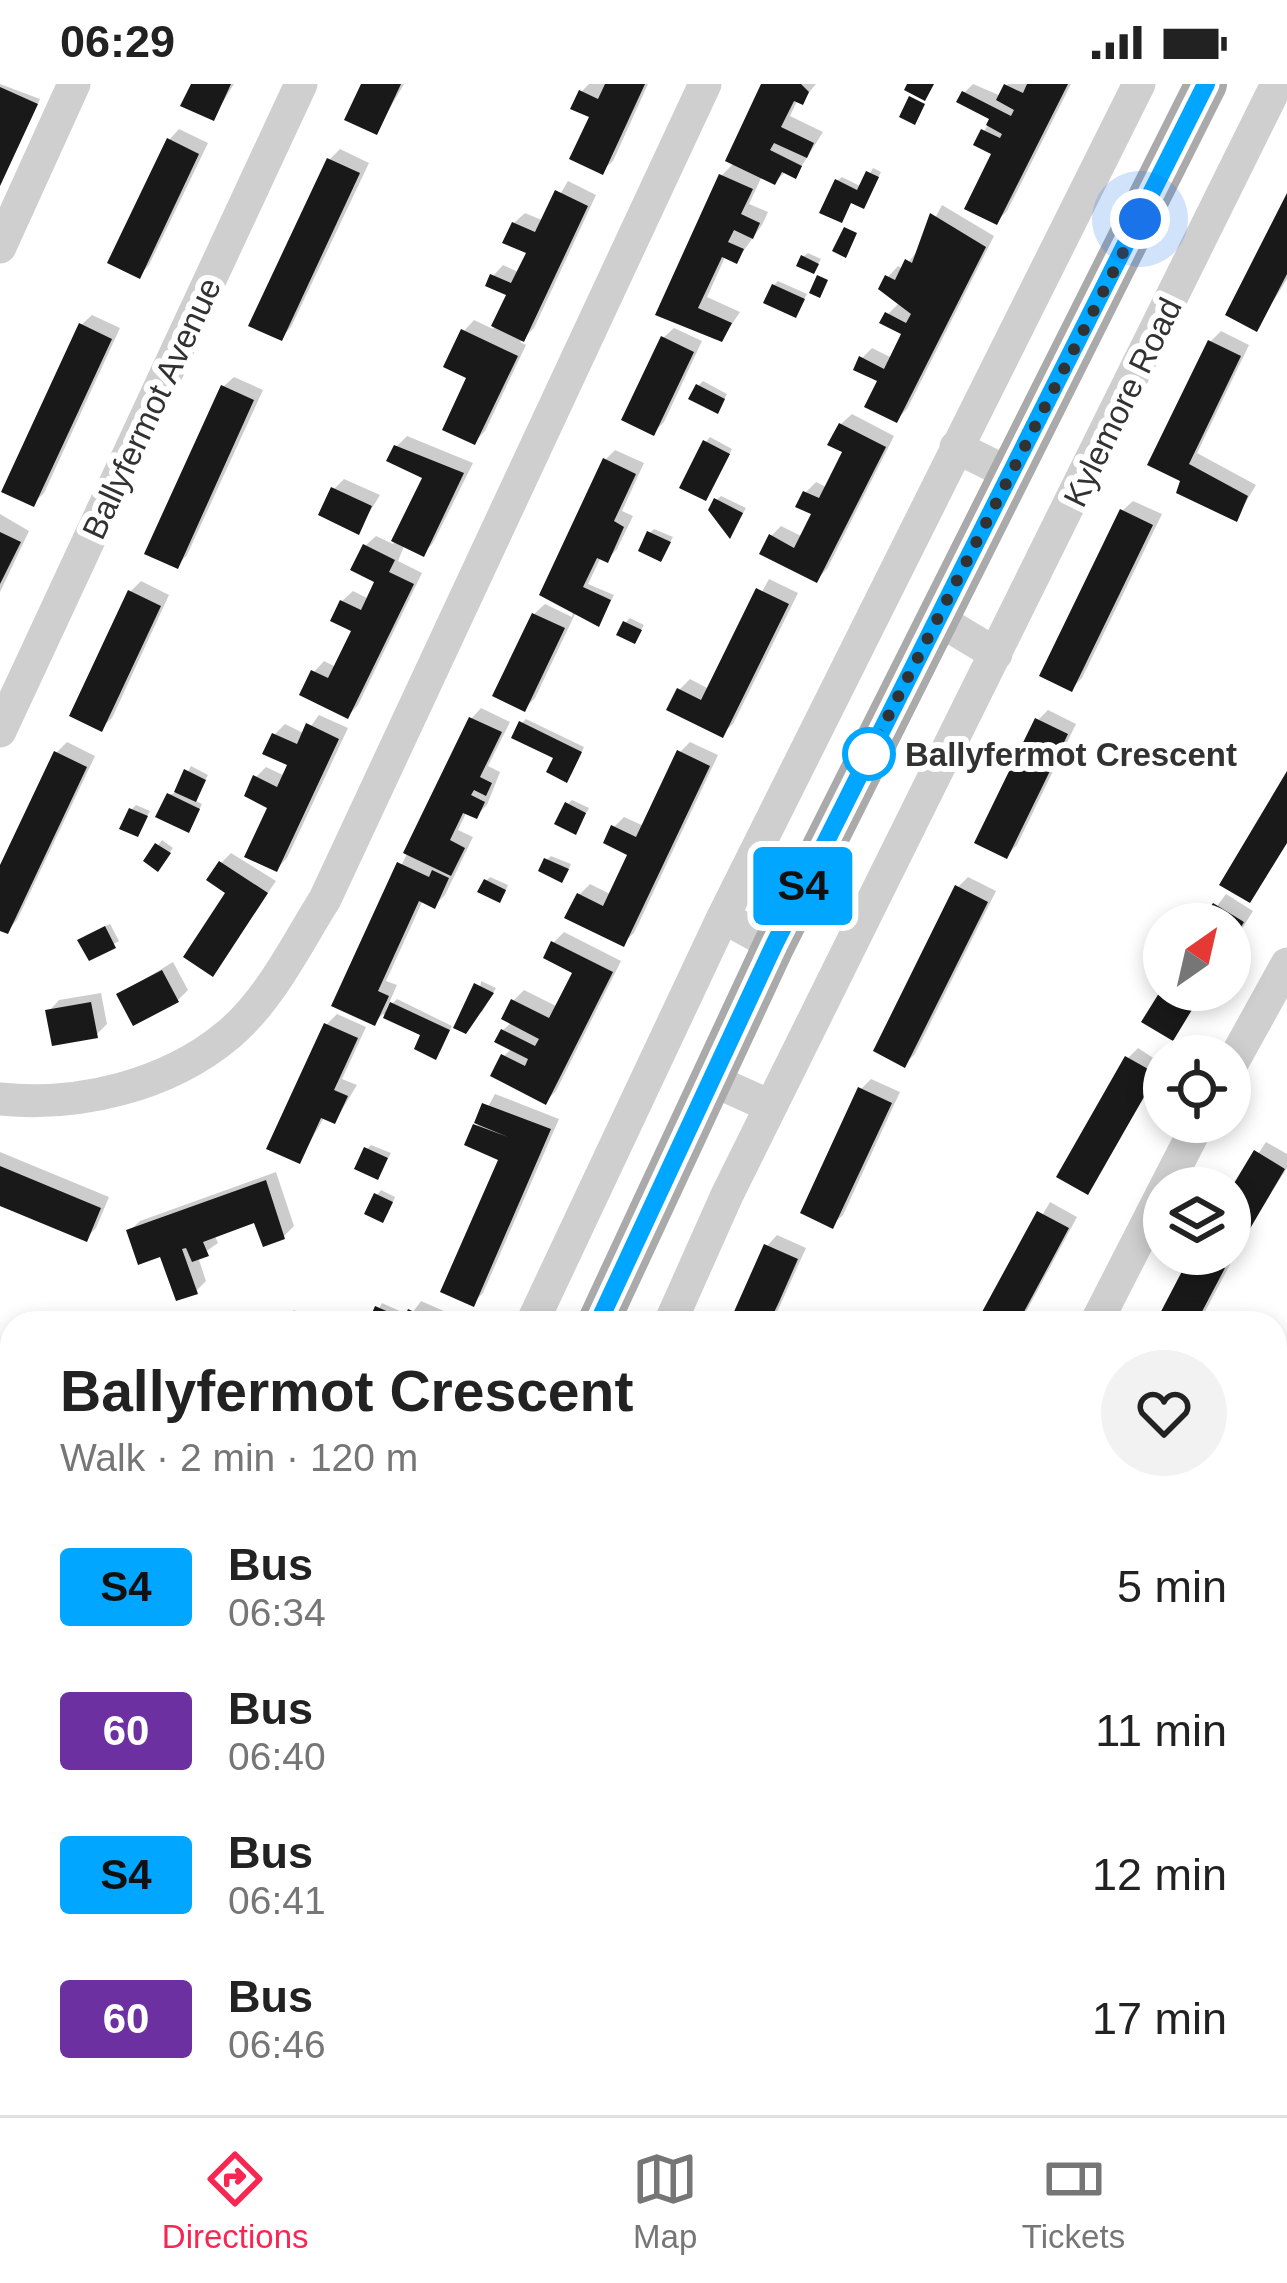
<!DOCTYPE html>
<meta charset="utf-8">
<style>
:root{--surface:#fff;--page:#f2f2f2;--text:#222;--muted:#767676;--line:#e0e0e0;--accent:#f72752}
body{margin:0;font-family:Arial,sans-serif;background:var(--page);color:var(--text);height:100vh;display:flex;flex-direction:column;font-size:45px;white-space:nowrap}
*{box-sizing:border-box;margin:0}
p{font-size:39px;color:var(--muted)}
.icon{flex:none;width:66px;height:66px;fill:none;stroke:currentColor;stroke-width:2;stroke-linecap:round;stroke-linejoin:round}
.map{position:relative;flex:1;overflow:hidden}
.panel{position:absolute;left:0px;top:1227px;width:1287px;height:804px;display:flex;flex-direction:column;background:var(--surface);border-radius:36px 36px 0 0;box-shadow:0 6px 18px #0003}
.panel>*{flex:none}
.badge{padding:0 24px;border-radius:9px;font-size:42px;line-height:78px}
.needle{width:78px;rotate:34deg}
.buttons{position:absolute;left:1143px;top:819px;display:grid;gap:24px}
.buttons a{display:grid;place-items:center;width:108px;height:108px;border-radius:50%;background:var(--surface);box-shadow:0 6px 18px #0003;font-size:60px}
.you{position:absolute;width:60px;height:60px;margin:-30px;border:9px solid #fff;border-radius:50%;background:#1a73e8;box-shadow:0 0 0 18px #1a73e833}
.map>.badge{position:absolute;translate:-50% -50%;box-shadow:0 0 0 6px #fff}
.round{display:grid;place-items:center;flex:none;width:126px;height:126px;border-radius:63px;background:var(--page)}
.summary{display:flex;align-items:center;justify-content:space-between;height:204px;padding:0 60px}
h1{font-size:57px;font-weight:600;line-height:90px}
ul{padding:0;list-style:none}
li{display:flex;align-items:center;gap:36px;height:144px;padding:0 60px}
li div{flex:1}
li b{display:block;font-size:45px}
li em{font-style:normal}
li .badge{min-width:132px;font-weight:700;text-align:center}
.status{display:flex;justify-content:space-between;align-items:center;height:84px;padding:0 60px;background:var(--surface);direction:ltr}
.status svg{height:33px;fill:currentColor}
.tabs{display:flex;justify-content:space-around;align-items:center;height:168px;border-top:3px solid var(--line);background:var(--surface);font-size:33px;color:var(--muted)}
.tabs a{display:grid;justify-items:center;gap:6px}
.tabs .selected{color:var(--accent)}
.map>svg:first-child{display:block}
</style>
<div class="status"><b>06:29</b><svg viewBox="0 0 49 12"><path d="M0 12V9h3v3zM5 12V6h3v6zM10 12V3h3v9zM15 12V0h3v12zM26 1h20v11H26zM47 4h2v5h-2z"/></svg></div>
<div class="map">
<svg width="1287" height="2031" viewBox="0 0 1287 2031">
<rect width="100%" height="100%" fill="#fff"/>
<path fill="#0003" d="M 0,0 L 40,15 L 0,102 Z
M 194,0 L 234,0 L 213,34 Z
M 364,0 L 404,0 L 376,48 Z
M 589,0 L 648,0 L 613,77 L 602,87 L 593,32 L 581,8 Z
M 764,0 L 816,0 L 802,17 L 798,15 L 790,32 L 823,48 L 796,91 L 786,87 L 775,98 L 762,92 L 749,120 L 768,128 L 762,141 L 737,176 L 726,171 L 707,213 L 740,228 L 722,255 L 659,229 L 722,91 L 735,78 Z
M 973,0 L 1001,12 L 1008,0 L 1071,0 L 1007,127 L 996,138 L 996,69 L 984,47 L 993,34 L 964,9 Z
M 179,45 L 208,59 L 149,181 L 139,192 L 169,56 Z
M 340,65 L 369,79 L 291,243 L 281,254 L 329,76 Z
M 873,84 L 881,88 L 867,117 L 837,97 L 842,93 L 862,103 Z
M 568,97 L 596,111 L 534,244 L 520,258 L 526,261 L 485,347 L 475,358 L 464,247 L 474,236 L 493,245 L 510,210 L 493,192 L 503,181 L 520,189 L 530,168 L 514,139 L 525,129 L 544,137 Z
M 1287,116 L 1287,195 L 1257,244 Z
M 942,121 L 994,152 L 907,325 L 896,336 L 881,296 L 862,274 L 872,264 L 892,274 L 905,249 L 888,230 L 900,218 L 888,193 L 898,182 L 903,185 L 918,166 Z
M 808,169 L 821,175 L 817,182 L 803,173 Z
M 778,197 L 807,210 L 795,231 L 774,201 Z
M 92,231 L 120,244 L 44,409 L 34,419 L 81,241 Z
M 674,244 L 702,257 L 664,338 L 654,348 L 663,254 Z
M 1221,247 L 1249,261 L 1197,369 L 1256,401 L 1236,434 L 1180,408 L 1210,258 Z
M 234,293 L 263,306 L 187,471 L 177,482 L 223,303 Z
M 703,297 L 727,310 L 721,322 L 698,302 Z
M 852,330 L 894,352 L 827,485 L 817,495 L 771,452 L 781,442 L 803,453 L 815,429 L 806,408 L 816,398 L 828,404 L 846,367 L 841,340 Z
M 407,352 L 473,379 L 433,459 L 423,470 L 405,460 L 398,477 L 422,489 L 358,621 L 348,632 L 314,588 L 324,577 L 336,583 L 355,545 L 342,517 L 353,507 L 369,515 L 378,496 L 365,462 L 376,452 L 393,460 L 426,393 L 396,363 Z
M 710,353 L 732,365 L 710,409 L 706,358 Z
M 615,366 L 644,379 L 622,427 L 633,432 L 617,465 L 607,476 L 601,473 L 588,500 L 614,511 L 602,535 L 576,528 L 535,614 L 525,624 L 534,530 L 545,520 L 572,533 L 605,376 Z
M 344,395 L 380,411 L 358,447 L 334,405 Z
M 721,412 L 746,424 L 731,450 L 717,416 Z
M 1133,417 L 1162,430 L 1082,594 L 1072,604 L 1122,427 Z
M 0,430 L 29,447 L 0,508 Z
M 654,445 L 673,453 L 661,474 L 650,449 Z
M 769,495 L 798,509 L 733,640 L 722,650 L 679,606 L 690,595 L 709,605 Z
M 141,497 L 169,511 L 112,634 L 101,644 L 130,508 Z
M 630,534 L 644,541 L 634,557 L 625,539 Z
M 481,624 L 510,638 L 488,682 L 500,688 L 487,721 L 476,732 L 467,727 L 458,746 L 473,753 L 445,811 L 435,821 L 423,816 L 386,897 L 397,901 L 386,926 L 397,915 L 452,942 L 440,968 L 424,950 L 383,930 L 374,939 L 335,921 L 471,635 Z
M 1048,626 L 1076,640 L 1017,761 L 1006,772 L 1038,636 Z
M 319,631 L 348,644 L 287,774 L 277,785 L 271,722 L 256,693 L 266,683 L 285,692 L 291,680 L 275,650 L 285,640 L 305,650 Z
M 526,635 L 584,663 L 571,691 L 522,639 Z
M 67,658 L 95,672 L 17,836 L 7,847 L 0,843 L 0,788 L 56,669 Z
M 690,658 L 718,671 L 634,849 L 623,859 L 579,811 L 590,800 L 612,811 L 631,770 L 614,743 L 624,733 L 644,742 L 680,668 Z
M 191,682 L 208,691 L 194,716 L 202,720 L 192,741 L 169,711 L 177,708 Z
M 572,716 L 589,724 L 579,743 L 568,720 Z
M 136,721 L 150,727 L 137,750 L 132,725 Z
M 162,756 L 173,764 L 162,779 L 147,776 Z
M 231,769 L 276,797 L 213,889 L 229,808 L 221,779 Z
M 551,772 L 571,780 L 566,791 L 547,776 Z
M 490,793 L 508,801 L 504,811 L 486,797 Z
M 968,793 L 996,807 L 915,970 L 905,980 L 958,803 Z
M 1226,810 L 1253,827 L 1230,864 L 1230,840 L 1204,840 Z
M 110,840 L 119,857 L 90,873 L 85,852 Z
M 564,848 L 621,877 L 556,1007 L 546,1017 L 504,972 L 512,964 L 503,946 L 512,938 L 513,917 L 524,906 L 558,923 L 576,888 L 553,859 Z
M 173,878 L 188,906 L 178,916 L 120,910 Z
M 481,897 L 496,904 L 482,928 L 477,926 Z
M 101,909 L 107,940 L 96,951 L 49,927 L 59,916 Z
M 337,930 L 366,943 L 342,995 L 357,1001 L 335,1037 L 325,1032 L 299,1077 L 327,940 Z
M 1138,964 L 1164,981 L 1087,1107 L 1128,974 Z
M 871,995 L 900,1008 L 843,1131 L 832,1141 L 861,1005 Z
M 495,1010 L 559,1035 L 483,1209 L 473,1219 L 502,1074 L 468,1059 Z
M 1266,1058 L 1287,1070 L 1287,1084 L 1238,1161 L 1230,1156 L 1230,1112 Z
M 371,1061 L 391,1069 L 377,1093 L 367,1065 Z
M 0,1068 L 109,1113 L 96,1144 L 86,1154 L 0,1118 Z
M 276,1088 L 294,1142 L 283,1153 L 256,1136 L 214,1150 L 218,1159 L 198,1173 L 206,1197 L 196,1207 L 162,1169 L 129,1147 L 140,1137 Z
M 381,1106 L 395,1113 L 387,1131 L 377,1111 Z
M 1050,1118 L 1077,1133 L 1020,1239 L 980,1239 Z
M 777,1151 L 806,1164 L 772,1239 L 732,1239 L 767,1162 Z
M 1194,1170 L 1234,1173 L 1199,1239 L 1158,1239 Z
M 421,1217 L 469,1238 L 469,1239 L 405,1239 Z
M 382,1219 L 402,1228 L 397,1239 L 372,1238 Z
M 294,1226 L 308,1234 L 305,1239 L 285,1239 Z
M 0,1324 L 12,1330 L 12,1353 L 0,1371 Z
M 1279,1499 L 1287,1513 L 1287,1534 L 1275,1542 Z
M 1275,1687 L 1287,1691 L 1287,1739 L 1275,1735 Z
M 0,1748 L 12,1754 L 12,1793 L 0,1819 Z
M 1275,1858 L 1287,1861 L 1287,1908 L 1275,1905 Z
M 1275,2004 L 1287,2007 L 1284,2031 L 1187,2026 L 1275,2019 Z"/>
<path fill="#191919" d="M 231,0 L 214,37 L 180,22 L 191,0 Z
M 361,0 L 401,0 L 377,51 L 344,36 Z
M 605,0 L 645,0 L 603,91 L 569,75 L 589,33 L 570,25 L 579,6 L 598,15 Z
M 761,0 L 801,0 L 809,8 L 803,21 L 794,17 L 781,43 L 814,59 L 807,74 L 774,59 L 770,66 L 802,82 L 796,95 L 782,88 L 775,101 L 725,77 Z
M 907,0 L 934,0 L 925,17 L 904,6 Z
M 1004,0 L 1023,9 L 1027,0 L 1068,0 L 997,141 L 964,125 L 991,70 L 973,61 L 981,45 L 1000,54 L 1002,50 L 986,41 L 989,35 L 956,18 L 962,7 L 1011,32 L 1014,26 L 996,16 Z
M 0,3 L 38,20 L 0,102 Z
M 909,12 L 925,20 L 915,41 L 899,33 Z
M 167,54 L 199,70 L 140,195 L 107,179 Z
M 327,74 L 360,89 L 282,257 L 248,242 Z
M 866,87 L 879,93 L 864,125 L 851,119 L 842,139 L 819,129 L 835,95 L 857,106 Z
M 719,90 L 753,105 L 741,130 L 760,139 L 753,155 L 734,146 L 728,158 L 744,165 L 737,180 L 722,173 L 698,224 L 732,239 L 722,258 L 655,231 Z
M 555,106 L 588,122 L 524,258 L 491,242 L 506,211 L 485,202 L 490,190 L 511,199 L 526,169 L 502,159 L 512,138 L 535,148 Z
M 1287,109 L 1287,190 L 1257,248 L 1225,231 Z
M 930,129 L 986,163 L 897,339 L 864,323 L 877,297 L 853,286 L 859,272 L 884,285 L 901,250 L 879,239 L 885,228 L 906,239 L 911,230 L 878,205 L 885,191 L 895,196 L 905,175 L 912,179 Z
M 844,143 L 857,149 L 846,174 L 832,167 Z
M 801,171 L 819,180 L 814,190 L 796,182 Z
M 817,191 L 828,196 L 820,214 L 809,209 Z
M 772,200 L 805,215 L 796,234 L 763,219 Z
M 79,239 L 112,255 L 34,423 L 1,408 Z
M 461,245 L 518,272 L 475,361 L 442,346 L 466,294 L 443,283 Z
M 661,252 L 694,268 L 654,352 L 621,336 Z
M 1208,256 L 1241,272 L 1189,380 L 1248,412 L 1237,438 L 1176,409 L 1180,397 L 1147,381 Z
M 696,300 L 725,315 L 718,330 L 688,315 Z
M 221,301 L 254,316 L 178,485 L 144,470 Z
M 839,339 L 886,363 L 817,499 L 759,470 L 769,450 L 794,464 L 811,430 L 795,423 L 803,407 L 819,414 L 842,368 L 827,361 Z
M 703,356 L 730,370 L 706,417 L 679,404 Z
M 394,361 L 464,389 L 424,473 L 391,457 L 422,394 L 386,377 Z
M 603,374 L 636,390 L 614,437 L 624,443 L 608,479 L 597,474 L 583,503 L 611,516 L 599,543 L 539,511 Z
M 331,403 L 372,422 L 359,451 L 318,431 Z
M 714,414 L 743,429 L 730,455 L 708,426 Z
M 1120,425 L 1153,441 L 1072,608 L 1039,592 Z
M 647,447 L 671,458 L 661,478 L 638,467 Z
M 0,448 L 21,458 L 0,500 Z
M 363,460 L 395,476 L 389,488 L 414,500 L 348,635 L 299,611 L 311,586 L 328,594 L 351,547 L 330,537 L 340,516 L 361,526 L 374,498 L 350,486 Z
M 756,504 L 789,520 L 723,654 L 666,626 L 677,604 L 701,616 Z
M 128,506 L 161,522 L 102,648 L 69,632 Z
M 532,529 L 565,544 L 525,628 L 492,612 Z
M 623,537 L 642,546 L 635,560 L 616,551 Z
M 469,633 L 502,648 L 480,693 L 492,699 L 486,712 L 474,706 L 471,711 L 485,718 L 477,735 L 463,729 L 450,756 L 465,764 L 451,792 L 403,769 Z
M 1035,634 L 1068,650 L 1007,775 L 974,759 Z
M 519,637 L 582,668 L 567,699 L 546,688 L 553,674 L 511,654 Z
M 306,639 L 339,655 L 277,788 L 244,773 L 267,724 L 244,712 L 253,691 L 277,703 L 287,681 L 262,670 L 272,649 L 297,660 Z
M 677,666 L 710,682 L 624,863 L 564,834 L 577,809 L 603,822 L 627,771 L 603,759 L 611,741 L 636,753 Z
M 54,667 L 87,683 L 8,850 L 0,847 L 0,781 Z
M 184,685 L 206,696 L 196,718 L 174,708 Z
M 1287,687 L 1287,759 L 1250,819 L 1219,801 Z
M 167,709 L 200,725 L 189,749 L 155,733 Z
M 565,718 L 586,729 L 576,751 L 554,740 Z
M 129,724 L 148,732 L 138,753 L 119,745 Z
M 155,759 L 171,769 L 158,788 L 143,777 Z
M 544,774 L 569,785 L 562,799 L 538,787 Z
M 219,777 L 268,809 L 213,893 L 183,873 L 225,809 L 206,796 Z
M 397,778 L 429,793 L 432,786 L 449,794 L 435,825 L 419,817 L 378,907 L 389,912 L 375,942 L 331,922 Z
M 484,795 L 506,806 L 500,819 L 477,808 Z
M 955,801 L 988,818 L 905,984 L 873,967 Z
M 1213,819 L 1244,838 L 1230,862 L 1230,840 L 1200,840 Z
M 105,842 L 116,864 L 89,877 L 77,856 Z
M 551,857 L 613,888 L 546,1021 L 490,992 L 501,970 L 525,982 L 528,975 L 494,958 L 501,945 L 535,962 L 539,955 L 501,935 L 511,915 L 549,934 L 572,889 L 543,874 Z
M 162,886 L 179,918 L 133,942 L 116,910 Z
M 474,899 L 494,909 L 466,950 L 453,944 Z
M 1161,906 L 1204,906 L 1173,957 L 1141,938 Z
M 91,918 L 98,954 L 52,962 L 45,926 Z
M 390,918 L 450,946 L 436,976 L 414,965 L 420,951 L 383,934 Z
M 324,939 L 358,954 L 334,1006 L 348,1012 L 335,1040 L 321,1034 L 300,1080 L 266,1065 Z
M 1125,972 L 1157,990 L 1088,1111 L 1056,1093 Z
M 858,1003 L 892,1019 L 833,1145 L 800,1129 Z
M 482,1019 L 551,1045 L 474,1223 L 440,1208 L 498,1076 L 464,1061 L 473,1040 L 508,1053 L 474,1039 Z
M 364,1063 L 388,1074 L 378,1096 L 354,1085 Z
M 1254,1066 L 1285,1085 L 1238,1165 L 1230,1160 L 1230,1106 Z
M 0,1082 L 101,1124 L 87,1158 L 0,1122 Z
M 266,1096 L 285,1155 L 263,1163 L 254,1139 L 203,1158 L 209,1172 L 192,1178 L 186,1164 L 182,1165 L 198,1210 L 176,1217 L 160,1173 L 138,1181 L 126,1146 Z
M 374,1109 L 393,1118 L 383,1139 L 364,1130 Z
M 1037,1127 L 1069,1144 L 1025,1226 L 1018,1239 L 976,1239 Z
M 764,1160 L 798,1175 L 779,1218 L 769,1239 L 729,1239 Z
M 1191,1170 L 1225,1184 L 1196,1239 L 1155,1239 Z
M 375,1222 L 400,1233 L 397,1239 L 368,1239 Z
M 408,1225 L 438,1239 L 402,1239 Z
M 0,1339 L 12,1345 L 0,1372 Z
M 1287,1414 L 1287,1485 L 1275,1482 L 1275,1456 Z
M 1275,1520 L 1286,1539 L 1275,1545 Z
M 1275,1700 L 1287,1704 L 1287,1742 L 1275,1738 Z
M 0,1763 L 12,1768 L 12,1787 L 0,1812 Z
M 1275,1871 L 1287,1874 L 1287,1911 L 1275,1908 Z
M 1282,2018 L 1278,2031 L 1183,2028 L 1185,2019 Z
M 97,2019 L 137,2019 L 132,2031 L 92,2031 Z
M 625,2019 L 676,2019 L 678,2023 L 662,2031 L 631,2031 Z
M 827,2019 L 860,2019 L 855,2031 L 822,2031 Z"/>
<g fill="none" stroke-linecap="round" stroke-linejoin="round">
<path stroke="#cfcfcf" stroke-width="33" d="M 0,163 L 74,0
M 956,363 L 1008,389
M 936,534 L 996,570
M 0,647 L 301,0
M 723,833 L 774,861
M 1230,983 L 1287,880
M 710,995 L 770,1022
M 0,1015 C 78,1023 167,1002 228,951 C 270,916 296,861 325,815 L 705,0
M 1165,1104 L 1199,1038
M 532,1239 L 723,833 L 1139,0
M 670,1239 L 727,1111 L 1277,0
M 1096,1239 L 1164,1106
M 0,1443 L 12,1449
M 0,1606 L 12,1581
M 1275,1635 L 1287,1639
M 1275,1961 L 1287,1964
M 343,2019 L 385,2031
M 201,2031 L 206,2019
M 748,2031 L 754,2019"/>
<path stroke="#aaa" stroke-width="42" d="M 598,1239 L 774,861 L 1206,0
M 261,2031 L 266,2019"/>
</g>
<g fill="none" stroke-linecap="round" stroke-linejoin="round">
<g stroke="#fff" stroke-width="27">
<path id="line" d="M 598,1239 L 774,861 L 1206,0"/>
</g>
<use href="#line" stroke="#00a6ff" stroke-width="18"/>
<path stroke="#323232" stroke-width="12" stroke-dasharray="0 21.6" d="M 869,670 L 1140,135"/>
</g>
<circle fill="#fff" stroke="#00a6ff" stroke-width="6" cx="869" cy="670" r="24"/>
<g text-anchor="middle" stroke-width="12" stroke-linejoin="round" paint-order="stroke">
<g font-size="33" fill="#323232" stroke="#fff">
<text transform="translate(1122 318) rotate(-64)" y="12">Kylemore Road</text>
<text transform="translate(151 324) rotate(-65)" y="12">Ballyfermot Avenue</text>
</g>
<g font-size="33" font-weight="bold" fill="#323232" stroke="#fff" text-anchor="start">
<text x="905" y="682">Ballyfermot Crescent</text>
</g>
</g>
</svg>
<div class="buttons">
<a><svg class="needle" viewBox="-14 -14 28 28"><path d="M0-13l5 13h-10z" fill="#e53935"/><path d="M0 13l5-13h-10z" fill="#767676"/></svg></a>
<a><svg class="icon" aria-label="locate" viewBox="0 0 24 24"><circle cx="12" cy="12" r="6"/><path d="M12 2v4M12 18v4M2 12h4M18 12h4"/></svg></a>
<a><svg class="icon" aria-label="layers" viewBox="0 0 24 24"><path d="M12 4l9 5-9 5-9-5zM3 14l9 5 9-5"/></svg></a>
</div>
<div class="you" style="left:1140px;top:135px"></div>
<b class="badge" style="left:803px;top:802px;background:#00a6ff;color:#111">S4</b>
<section class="panel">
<div class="summary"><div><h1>Ballyfermot Crescent</h1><p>Walk · 2 min · 120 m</p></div><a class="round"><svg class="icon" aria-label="heart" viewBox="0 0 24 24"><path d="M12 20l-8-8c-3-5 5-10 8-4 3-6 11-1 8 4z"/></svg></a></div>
<ul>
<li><span class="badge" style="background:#00a6ff;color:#111">S4</span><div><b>Bus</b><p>06:34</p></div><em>5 min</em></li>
<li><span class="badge" style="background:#6c30a1;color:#fff">60</span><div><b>Bus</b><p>06:40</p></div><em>11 min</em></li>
<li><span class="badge" style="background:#00a6ff;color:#111">S4</span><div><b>Bus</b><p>06:41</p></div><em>12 min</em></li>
<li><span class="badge" style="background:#6c30a1;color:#fff">60</span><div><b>Bus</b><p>06:46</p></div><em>17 min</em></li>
</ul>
</section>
</div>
<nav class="tabs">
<a class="selected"><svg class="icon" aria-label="directions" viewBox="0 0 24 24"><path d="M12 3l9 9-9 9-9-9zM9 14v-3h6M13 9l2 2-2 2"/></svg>Directions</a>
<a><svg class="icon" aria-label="map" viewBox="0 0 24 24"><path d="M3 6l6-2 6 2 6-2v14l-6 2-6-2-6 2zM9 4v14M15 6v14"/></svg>Map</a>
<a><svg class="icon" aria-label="tickets" viewBox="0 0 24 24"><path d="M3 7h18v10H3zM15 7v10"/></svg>Tickets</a>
</nav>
